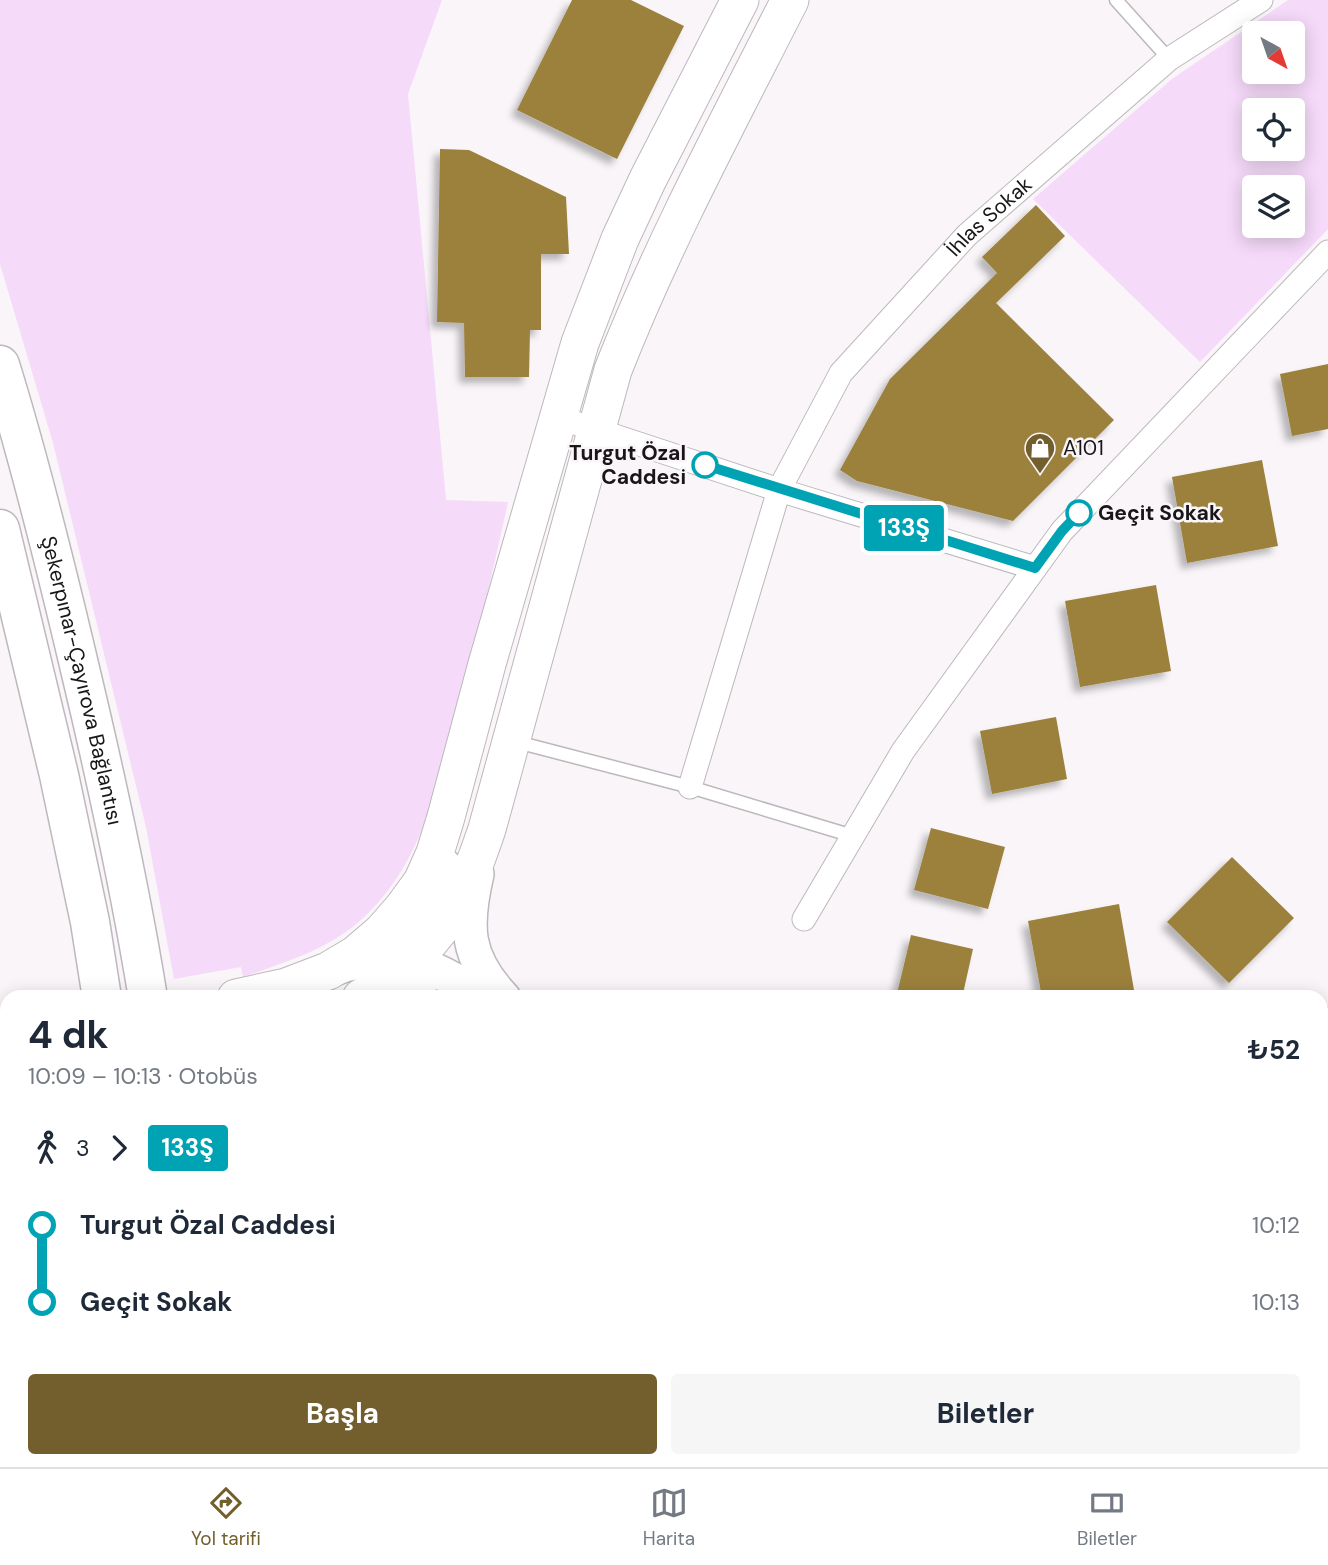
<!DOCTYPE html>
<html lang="tr">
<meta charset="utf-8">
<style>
:root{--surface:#fff;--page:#f6f6f7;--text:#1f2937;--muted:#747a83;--line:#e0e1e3;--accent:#735f2e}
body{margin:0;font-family:"DM Sans",sans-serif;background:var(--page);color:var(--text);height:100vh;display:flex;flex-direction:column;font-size:26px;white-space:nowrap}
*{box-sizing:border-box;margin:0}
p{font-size:23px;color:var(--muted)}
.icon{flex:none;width:38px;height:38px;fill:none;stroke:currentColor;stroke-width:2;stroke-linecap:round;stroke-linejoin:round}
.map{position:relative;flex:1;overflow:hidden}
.sheet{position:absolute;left:0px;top:990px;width:1328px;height:478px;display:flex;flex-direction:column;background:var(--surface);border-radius:21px 21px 0 0;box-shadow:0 4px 18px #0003}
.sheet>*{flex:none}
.badge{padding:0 14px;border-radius:5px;font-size:24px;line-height:46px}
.needle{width:46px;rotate:140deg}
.fabs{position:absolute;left:1242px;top:21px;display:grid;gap:14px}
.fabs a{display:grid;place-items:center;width:63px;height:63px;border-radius:7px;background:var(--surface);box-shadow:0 4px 18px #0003;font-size:35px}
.map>.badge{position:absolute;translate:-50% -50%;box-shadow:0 0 0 4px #fff}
.legs{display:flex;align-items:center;gap:10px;height:77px;padding:0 28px;font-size:23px}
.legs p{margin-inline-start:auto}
.headline{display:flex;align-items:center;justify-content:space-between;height:119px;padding:0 28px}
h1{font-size:38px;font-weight:700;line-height:52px}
.cta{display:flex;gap:14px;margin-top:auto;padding:14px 28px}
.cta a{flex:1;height:80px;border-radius:7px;background:var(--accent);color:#fff;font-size:28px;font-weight:700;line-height:80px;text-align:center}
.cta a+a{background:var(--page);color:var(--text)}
ul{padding:0 28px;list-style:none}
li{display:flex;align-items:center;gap:24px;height:77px;font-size:26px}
li i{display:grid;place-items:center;width:10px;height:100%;margin:0 9px;background:currentColor}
li i::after{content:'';width:18px;height:18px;margin:-9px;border:5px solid;border-radius:50%;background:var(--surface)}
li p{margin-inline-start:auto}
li:first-child i{background:linear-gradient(#0000 50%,currentColor 0)}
li:last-child i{background:linear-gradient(currentColor 50%,#0000 0)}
.tabs{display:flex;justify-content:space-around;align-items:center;height:98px;border-top:2px solid var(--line);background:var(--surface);font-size:19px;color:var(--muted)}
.tabs a{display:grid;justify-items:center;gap:4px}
.tabs .active{color:var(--accent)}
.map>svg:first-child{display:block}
</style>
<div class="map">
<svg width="1328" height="1467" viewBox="0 0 1328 1467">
<defs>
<filter id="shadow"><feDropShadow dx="-6" dy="6" stdDeviation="3.5" flood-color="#0004"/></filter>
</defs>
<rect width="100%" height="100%" fill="#f9f5f9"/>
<path fill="#f5daf9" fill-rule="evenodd" d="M 0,0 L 442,0 L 408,94 L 446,500 L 508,502 C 492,573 477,644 457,715 C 437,789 421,865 362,919 C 328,950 285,962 243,977 L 241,967 L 174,979 L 146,827 L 53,443 L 0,264 Z
M 1288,0 L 1328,0 L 1328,229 L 1200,362 L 1033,199 L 1172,79 ZM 1255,33 L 1293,33 L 1293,72 L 1255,72 ZM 1255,110 L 1293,110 L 1293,149 L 1255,149 ZM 1255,187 L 1293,187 L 1293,226 L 1255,226 Z"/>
<path fill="#9c813d" filter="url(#shadow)" d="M 572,0 L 631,0 L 684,26 L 617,159 L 517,110 Z
M 440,149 L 469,150 L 566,197 L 569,254 L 541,254 L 541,330 L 530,330 L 529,377 L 465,377 L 464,323 L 437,322 Z
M 1036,205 L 1065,236 L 996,303 L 1114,420 L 1013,521 L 857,481 L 840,470 L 890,379 L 997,273 L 982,257 Z
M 1328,364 L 1328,429 L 1292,436 L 1280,374 Z
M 1262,460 L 1278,546 L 1187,563 L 1172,477 Z
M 1156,585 L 1171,671 L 1080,687 L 1065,601 Z
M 1056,717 L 1067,779 L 992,794 L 980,731 Z
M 931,828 L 1005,847 L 988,909 L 914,890 Z
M 1232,857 L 1294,918 L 1229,983 L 1167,922 Z
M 1119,904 L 1134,990 L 1091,998 L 1042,998 L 1028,921 Z
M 911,935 L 973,949 L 962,998 L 896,998 Z"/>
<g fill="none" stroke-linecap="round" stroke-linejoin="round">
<g stroke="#bcb8bc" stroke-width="15">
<path id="lane" d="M 1116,0 L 1169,59
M 513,741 L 690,787 L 853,836"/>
</g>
<g stroke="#bcb8bc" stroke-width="25">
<g id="street">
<path d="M 557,417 L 779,490 L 1035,568"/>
<path id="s1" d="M 690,787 L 779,490 L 841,373 L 967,235 L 1169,59 L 1261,0"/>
<path d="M 804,919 L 903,751 L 1062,531 L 1328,252"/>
<path d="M 1321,1369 L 1328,1375"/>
<path d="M 1117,1467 L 1121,1461"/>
</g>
</g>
<g stroke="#bcb8bc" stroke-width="36">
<path id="secondary" d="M 477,874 C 465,926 465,957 504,998
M 334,969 C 392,947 434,963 482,998
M 422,998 C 384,945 433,914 445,866
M 1321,1025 L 1328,1024
M 1321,1069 L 1328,1068
M 667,1467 L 669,1461
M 701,1467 L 703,1461"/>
</g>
<g stroke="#bcb8bc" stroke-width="39">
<path id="primary" d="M 236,998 L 286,987 L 328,971 L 355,955 L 382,932 L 403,908 L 422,882 L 435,853 L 446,817 L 487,664 L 580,343 L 620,239 L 648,179 L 740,0
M 361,998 C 400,974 438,940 459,899 C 471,877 479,852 487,829 L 613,370 C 663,243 728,122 790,0
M 0,1036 L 7,1035
M 0,1081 L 7,1079"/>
</g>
<g stroke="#bcb8bc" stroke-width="41">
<g id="highway">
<path id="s2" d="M 0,365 C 31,465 56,567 80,669 C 106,778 130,887 148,998"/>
<path d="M 0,529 L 59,775 L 90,922 L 102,998"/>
<path d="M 170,1461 L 171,1467"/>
<path d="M 213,1461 L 214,1467"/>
</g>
</g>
<use href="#lane" stroke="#fff" stroke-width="12"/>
<use href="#street" stroke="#fff" stroke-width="23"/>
<use href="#secondary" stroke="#fff" stroke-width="33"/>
<use href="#primary" stroke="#fff" stroke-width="37"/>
<use href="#highway" stroke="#fff" stroke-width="38"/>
</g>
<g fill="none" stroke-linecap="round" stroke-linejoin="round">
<g stroke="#fff" stroke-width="16">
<path id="line-1" d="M 705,465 L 1035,568 L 1062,531 L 1079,513"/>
</g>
<use href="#line-1" stroke="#00a3b4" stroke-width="10"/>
</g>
<defs>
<g id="shop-pin" transform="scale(1.575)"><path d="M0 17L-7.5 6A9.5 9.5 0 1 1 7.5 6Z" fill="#735f2e" stroke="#f9f5f9"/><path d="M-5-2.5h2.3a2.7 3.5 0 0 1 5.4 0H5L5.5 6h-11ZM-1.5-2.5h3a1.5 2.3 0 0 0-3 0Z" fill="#fff"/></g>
</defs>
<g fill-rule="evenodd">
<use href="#shop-pin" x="1040" y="448"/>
</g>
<g fill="#fff" stroke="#00a3b4" stroke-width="3.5">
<circle cx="705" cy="465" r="12"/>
<circle cx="1079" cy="513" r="12"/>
</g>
<g text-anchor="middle" stroke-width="5" stroke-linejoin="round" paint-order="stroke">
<g font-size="21" fill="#181618" stroke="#f9f5f9">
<text dy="7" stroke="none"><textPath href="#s1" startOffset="658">İhlas Sokak</textPath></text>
<text dy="7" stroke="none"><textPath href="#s2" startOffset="326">Şekerpınar-Çayırova Bağlantısı</textPath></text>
</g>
<g font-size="21" fill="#181618" stroke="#f9f5f9" text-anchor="start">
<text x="1063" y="455">A101</text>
</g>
<g font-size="21" font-weight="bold" fill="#181618" stroke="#f9f5f9" text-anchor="end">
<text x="686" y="460">Turgut Özal<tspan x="686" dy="24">Caddesi</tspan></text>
<text x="1098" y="520" text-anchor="start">Geçit Sokak</text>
</g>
</g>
</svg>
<div class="fabs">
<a><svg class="needle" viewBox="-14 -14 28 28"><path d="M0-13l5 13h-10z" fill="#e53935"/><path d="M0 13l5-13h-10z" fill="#747a83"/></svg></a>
<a><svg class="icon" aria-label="locate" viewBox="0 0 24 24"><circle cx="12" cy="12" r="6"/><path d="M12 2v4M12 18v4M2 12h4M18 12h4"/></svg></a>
<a><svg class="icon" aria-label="layers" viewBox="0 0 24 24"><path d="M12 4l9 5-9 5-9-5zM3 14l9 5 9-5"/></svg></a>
</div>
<b class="badge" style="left:904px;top:528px;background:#00a3b4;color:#fff">133Ş</b>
<section class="sheet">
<div class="headline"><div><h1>4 dk</h1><p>10:09 – 10:13 · Otobüs</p></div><b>₺52</b></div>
<div class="legs"><svg class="icon" aria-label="walk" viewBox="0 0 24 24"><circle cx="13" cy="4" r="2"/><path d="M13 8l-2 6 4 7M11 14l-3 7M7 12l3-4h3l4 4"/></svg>3<svg class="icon" aria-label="forward" viewBox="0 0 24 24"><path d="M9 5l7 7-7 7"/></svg><b class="badge" style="background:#00a3b4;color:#fff">133Ş</b></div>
<ul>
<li><i style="color:#00a3b4"></i><b>Turgut Özal Caddesi</b><p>10:12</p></li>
<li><i style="color:#00a3b4"></i><b>Geçit Sokak</b><p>10:13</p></li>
</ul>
<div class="cta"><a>Başla</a><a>Biletler</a></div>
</section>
</div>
<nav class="tabs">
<a class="active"><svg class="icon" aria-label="directions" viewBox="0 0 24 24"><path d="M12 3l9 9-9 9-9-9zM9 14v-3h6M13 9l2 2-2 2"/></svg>Yol tarifi</a>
<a><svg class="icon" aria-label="map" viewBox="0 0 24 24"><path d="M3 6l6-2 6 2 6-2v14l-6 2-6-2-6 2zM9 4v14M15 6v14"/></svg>Harita</a>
<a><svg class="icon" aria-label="tickets" viewBox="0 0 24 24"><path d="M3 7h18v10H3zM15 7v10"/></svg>Biletler</a>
</nav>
